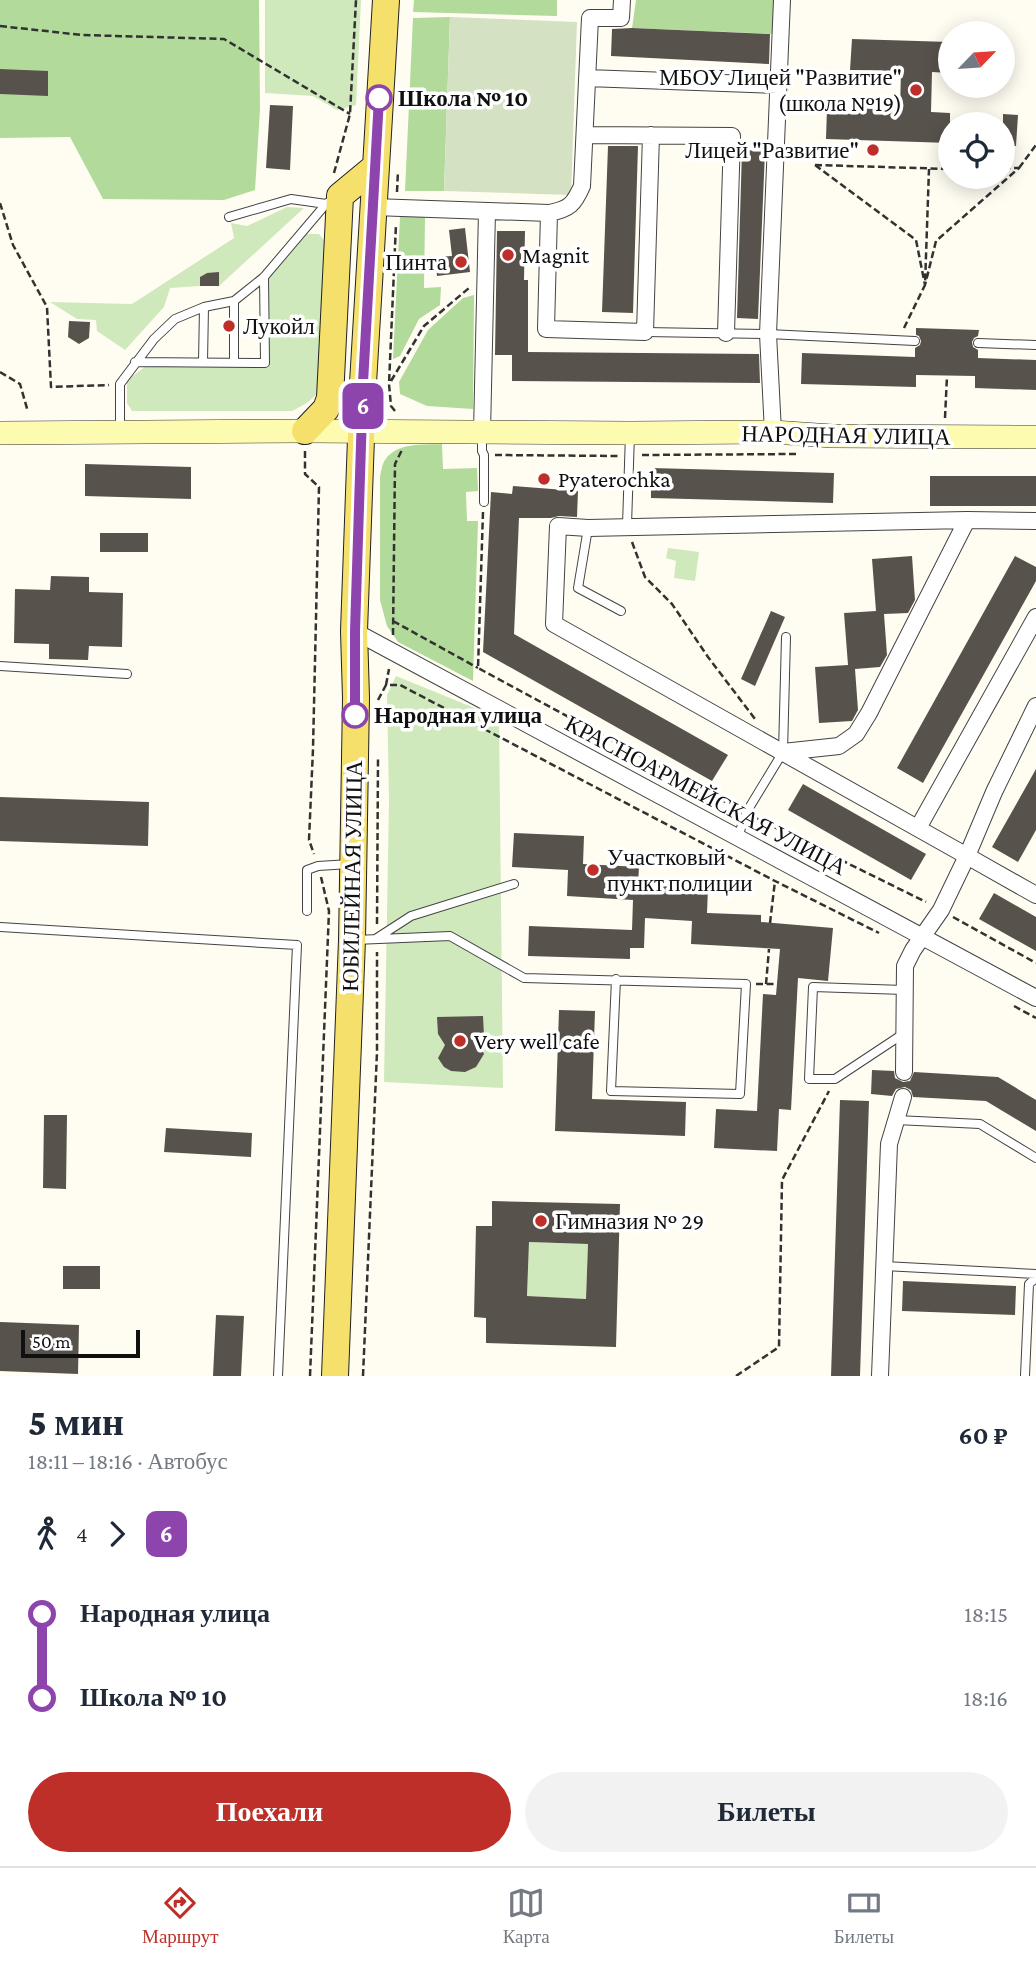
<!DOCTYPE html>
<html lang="ru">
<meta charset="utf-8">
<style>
:root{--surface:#fff;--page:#f2f2f3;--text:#1f2937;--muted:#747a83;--line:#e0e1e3;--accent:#be2f29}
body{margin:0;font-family:"Crimson Pro",serif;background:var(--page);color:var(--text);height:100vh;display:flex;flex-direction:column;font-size:26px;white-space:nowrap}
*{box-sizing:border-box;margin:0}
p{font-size:23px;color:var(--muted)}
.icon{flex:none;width:38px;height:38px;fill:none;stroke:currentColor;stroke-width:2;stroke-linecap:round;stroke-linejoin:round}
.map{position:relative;height:1376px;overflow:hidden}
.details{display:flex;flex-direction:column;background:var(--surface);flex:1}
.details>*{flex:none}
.badge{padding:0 14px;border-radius:10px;font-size:24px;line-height:46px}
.needle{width:46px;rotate:65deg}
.controls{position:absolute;left:938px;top:21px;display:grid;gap:14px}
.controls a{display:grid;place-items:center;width:77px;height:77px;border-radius:50%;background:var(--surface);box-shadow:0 4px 18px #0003;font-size:35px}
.scale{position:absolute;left:21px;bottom:18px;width:119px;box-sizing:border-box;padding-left:7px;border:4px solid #101010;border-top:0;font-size:19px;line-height:24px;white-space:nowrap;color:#101010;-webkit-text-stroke:5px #fff;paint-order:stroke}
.map>.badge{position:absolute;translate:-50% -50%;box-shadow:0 0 0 4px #fff}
.legs{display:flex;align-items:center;gap:10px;height:77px;padding:0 28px;font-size:23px}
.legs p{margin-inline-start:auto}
.head{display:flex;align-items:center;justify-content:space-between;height:119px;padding:0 28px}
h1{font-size:38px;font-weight:800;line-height:52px}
.button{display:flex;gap:14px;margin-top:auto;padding:14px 28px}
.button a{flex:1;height:80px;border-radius:42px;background:var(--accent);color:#fff;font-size:28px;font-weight:800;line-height:80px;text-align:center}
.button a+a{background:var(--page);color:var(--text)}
ul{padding:0 28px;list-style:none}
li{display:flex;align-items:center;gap:24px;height:84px;font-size:26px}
li i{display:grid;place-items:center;width:10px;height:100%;margin:0 9px;background:currentColor}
li i::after{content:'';width:18px;height:18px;margin:-9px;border:5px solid;border-radius:50%;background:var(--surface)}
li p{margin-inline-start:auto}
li:first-child i{background:linear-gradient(#0000 50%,currentColor 0)}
li:last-child i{background:linear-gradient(currentColor 50%,#0000 0)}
.dock{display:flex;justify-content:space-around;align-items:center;height:98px;border-top:2px solid var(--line);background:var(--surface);font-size:19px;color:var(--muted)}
.dock a{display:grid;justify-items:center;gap:4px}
.dock .current{color:var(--accent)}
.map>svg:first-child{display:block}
</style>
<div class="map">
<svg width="1036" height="1376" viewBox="0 0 1036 1376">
<rect width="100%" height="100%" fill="#fffdf2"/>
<path fill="#d0e9bc" d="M 265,0 L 361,0 L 356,105 L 337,110 L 313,96 L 265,93 Z
M 287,207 L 304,208 L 219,286 L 219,273 L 207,273 L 200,277 L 200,286 L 170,288 L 164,307 L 125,350 L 97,331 L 96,320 L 77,319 L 50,302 L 132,304 L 234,238 L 231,223 L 247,226 Z
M 307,234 L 319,234 L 328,245 L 320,391 L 307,403 L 292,411 L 132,411 L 127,403 L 127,380 L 149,364 L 268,364 L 268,280 Z
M 668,548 L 699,552 L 695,581 L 674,578 L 676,561 L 666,558 Z
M 396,676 L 499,718 L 503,1088 L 384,1082 L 389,800 L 387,695 Z
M 529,1242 L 588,1244 L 586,1299 L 527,1296 Z"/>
<path fill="#b2da9b" d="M 0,0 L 259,0 L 260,110 L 255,190 L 224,200 L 103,199 L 70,137 L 0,138 Z
M 414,0 L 557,0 L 557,16 L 413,12 Z
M 636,0 L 777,0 L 776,34 L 632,28 Z
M 450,17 L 444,191 L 405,191 L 413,18 Z
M 400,217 L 425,217 L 424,288 L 441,287 L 440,305 L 419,319 L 400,356 L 393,359 Z
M 474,295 L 473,409 L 427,406 L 400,394 L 399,382 L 428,330 L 463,298 Z
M 442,444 L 443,469 L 477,468 L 478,491 L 466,492 L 467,521 L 478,521 L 473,681 L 398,642 L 387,626 L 380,600 L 380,477 C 381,472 382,464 385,460 C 397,442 423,445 442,444 Z"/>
<path fill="#d5e1c3" d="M 450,17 L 577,22 L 571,195 L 444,191 Z"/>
<path fill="#58524c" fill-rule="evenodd" d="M 632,28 L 770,34 L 769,64 L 611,56 L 612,29 Z
M 852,39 L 950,42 L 950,73 L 932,72 L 931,112 L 950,113 L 950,143 L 826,139 L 827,107 L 900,110 L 901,71 L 850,70 Z
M 0,69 L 48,71 L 48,96 L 0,94 Z
M 270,105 L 293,106 L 290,170 L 266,168 Z
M 1003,114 L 1018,115 L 1016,146 L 1003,145 Z
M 608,146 L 638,146 L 633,313 L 602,312 Z
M 742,150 L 765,151 L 758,319 L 737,318 Z
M 465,228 L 470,272 L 437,276 L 435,257 L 452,256 L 449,230 Z
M 497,231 L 525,231 L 524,280 L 528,280 L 528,352 L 759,354 L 760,383 L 512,381 L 512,355 L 495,355 Z
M 219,272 L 219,286 L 200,286 L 200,277 L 207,273 Z
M 69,321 L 90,322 L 89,338 L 79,344 L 68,337 Z
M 916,328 L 979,330 L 978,336 L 974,338 L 972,342 L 973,347 L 978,350 L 978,358 L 1036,360 L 1036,390 L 975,388 L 975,376 L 916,375 L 916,387 L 801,384 L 802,353 L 915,357 L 915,348 L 920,345 L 921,341 L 919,336 L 916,335 Z
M 85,464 L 191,467 L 191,499 L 85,496 Z
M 651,468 L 834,473 L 833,503 L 651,498 Z
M 930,476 L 1036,476 L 1036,506 L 930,506 Z
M 513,486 L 578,491 L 577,517 L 559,516 L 551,518 L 519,518 L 514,634 L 728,755 L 712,781 L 483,652 L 491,492 L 512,494 Z
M 100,533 L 148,533 L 148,552 L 100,552 Z
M 912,556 L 915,600 L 908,613 L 884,614 L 887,655 L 880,667 L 855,669 L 858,710 L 852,721 L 819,723 L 815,667 L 848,665 L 844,613 L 876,611 L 872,559 Z
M 1015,556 L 1036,567 L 1036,581 L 923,783 L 897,768 Z
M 51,576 L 89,577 L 89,592 L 123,593 L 122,647 L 89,646 L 88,660 L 49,659 L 49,644 L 14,643 L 15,589 L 50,590 Z
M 771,611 L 785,617 L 755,686 L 741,679 Z
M 1036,769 L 1036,830 L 1018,862 L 992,847 Z
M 803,784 L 926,854 L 911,880 L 788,810 Z
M 0,797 L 149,802 L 148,846 L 0,841 Z
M 514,833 L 584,836 L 583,864 L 639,867 L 638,885 L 708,888 L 707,913 L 761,915 L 761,922 L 833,928 L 828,981 L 798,978 L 791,1110 L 779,1109 L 777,1151 L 714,1148 L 716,1109 L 757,1111 L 763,994 L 776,995 L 780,949 L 691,944 L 692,921 L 645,918 L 644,948 L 630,948 L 630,959 L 528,956 L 529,926 L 632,930 L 633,900 L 567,896 L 568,870 L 512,867 Z
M 994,893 L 1036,917 L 1036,951 L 979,919 Z
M 559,1010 L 595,1011 L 592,1099 L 686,1102 L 685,1136 L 555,1131 Z
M 483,1016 L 484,1036 L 476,1037 L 484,1054 L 476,1067 L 465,1072 L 451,1071 L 444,1067 L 438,1058 L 445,1045 L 438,1034 L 437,1017 Z
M 872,1070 L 894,1071 L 895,1078 L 903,1082 L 910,1081 L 914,1072 L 998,1077 L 1036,1100 L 1036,1131 L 986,1101 L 913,1097 L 911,1090 L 905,1087 L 896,1089 L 892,1096 L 871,1094 Z
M 840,1100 L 869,1101 L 860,1376 L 831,1376 Z
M 44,1115 L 67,1115 L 66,1189 L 43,1188 Z
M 166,1128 L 252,1133 L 251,1157 L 164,1152 Z
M 492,1201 L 620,1204 L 616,1347 L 486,1343 L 486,1318 L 474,1317 L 476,1226 L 492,1226 ZM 529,1242 L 588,1244 L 586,1299 L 527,1296 Z
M 63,1266 L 100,1266 L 100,1289 L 63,1289 Z
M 903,1281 L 1016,1286 L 1015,1315 L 902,1311 Z
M 216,1315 L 244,1316 L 241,1376 L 213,1376 Z
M 0,1322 L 79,1325 L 78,1374 L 0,1371 Z"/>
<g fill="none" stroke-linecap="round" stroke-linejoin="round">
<g stroke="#434343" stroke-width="10">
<path id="lane" d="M 229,217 L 291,199 L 326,204
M 234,301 L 234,362
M 645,332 L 768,334 L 915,341
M 978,343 L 1036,345
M 135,362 L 265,363 L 264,277
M 203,362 L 204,307
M 120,430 L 120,384 L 154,339 L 175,319 L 204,307 L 234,301 L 264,277 L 326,204 L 334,199
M 482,435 L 482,451 L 484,455 L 484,502
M 627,525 L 630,434
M 588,528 L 578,588 L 621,611
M 0,666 L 127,674
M 738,837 L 746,813 L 783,752 L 786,637
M 307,911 L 307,870 L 318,866 L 350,864
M 0,927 L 297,945 L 278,1376
M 377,938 L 411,916 L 514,884
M 355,940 L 450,936 L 524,978 L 746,984 L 740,1094 L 611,1091 L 616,979
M 903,1034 L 835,1079 L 809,1079 L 813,987 L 904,990
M 896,1120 L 980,1124 L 1036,1158
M 884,1266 L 1036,1274
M 1025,1376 L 1029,1284 L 1036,1278"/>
</g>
<g stroke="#434343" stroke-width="18">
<path id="street" d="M 587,78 L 778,85
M 585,135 L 732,136 L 726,333
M 373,207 L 549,213 C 570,209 574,204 582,186 L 590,18 L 621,18 L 622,0
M 549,213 L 546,329 L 645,332 L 651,135
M 482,432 L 487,211
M 773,432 L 768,334 L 782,0
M 354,631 L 1036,998
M 1036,706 L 994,792 L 967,856 L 1036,895
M 783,752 L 839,746 L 856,734 L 869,713 L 967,520
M 918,828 L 1036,617
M 904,1072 L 905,966 L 913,950 L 941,910 L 967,856 L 554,624 L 558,526 L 588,528 L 967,520 L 1036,521
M 880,1376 L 889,1144 L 903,1097"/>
</g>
<g stroke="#323232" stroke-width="24">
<path id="secondary" d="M 0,433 L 305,431 L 630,433 L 773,432 L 832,436 L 1036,437"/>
</g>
<g stroke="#212121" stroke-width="28">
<path id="primary" d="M 305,431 L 326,409 L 330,398 L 340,196 L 375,167
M 335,1376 L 352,940 L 356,698 L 354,631 L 363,383 L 386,0"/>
</g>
<path stroke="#323232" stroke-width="2.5" stroke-dasharray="7 3.5" stroke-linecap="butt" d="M 0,26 L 82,35 L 224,39 L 350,114
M 815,165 L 916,240 L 925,285 L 936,241 L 1019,168 L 1003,168
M 815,165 L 950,169
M 1019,168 L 1036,145
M 334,173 L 350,114 L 356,0
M 397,192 L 398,171
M 0,203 L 13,245 L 47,307 L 51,387 L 109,385
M 904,328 L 925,285 L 929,169
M 0,372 L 20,384 L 28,412
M 391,381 L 424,326 L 469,288
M 395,411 L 391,406 L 389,384 L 396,224
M 945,418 L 947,376
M 305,451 L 305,474 L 319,487 L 313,749 L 309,840 L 314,854
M 495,455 L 618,456
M 642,455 L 796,454
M 483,512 L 478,668 L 735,807
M 632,542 L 645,577 L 672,604 L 708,657 L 755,719
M 393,621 L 478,668
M 393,635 L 395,464 L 402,450
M 386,685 L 389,669
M 378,700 L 386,685 L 400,685 L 775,881 L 879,933
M 756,818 L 926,902
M 953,917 L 1036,963
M 770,923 L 775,881
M 377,924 L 378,759
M 756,984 L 777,984
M 766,984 L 769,949
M 1014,1006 L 1036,1018
M 310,1376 L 329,911 L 321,877
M 363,1376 L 377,1052 L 377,952
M 736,1376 L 779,1347 L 782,1180 L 829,1091"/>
<use href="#lane" stroke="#fff" stroke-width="8"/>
<use href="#street" stroke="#fff" stroke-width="16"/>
<use href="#secondary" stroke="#fdfbaf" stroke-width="23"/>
<use href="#primary" stroke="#f5e06c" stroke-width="26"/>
</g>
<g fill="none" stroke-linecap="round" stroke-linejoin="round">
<g stroke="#fff" stroke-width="16">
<path id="line-1" d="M 355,715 L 355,631 L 363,383 L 379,98"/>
</g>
<use href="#line-1" stroke="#8e44ad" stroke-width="10"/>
</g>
<g fill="#be2f29" stroke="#fff" stroke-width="2.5">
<circle cx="916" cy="90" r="7"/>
<circle cx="873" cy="150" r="7"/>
<circle cx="508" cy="255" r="7"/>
<circle cx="461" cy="262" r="7"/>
<circle cx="229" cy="326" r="7"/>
<circle cx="544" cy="479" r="7"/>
<circle cx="593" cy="870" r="7"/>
<circle cx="460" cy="1041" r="7"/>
<circle cx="541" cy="1221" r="7"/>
</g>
<g fill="#fff" stroke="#8e44ad" stroke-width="3.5">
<circle cx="379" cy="98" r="12"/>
<circle cx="355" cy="715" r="12"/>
</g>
<g text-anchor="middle" stroke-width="7" stroke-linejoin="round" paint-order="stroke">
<g font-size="23" fill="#101010" stroke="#fff" text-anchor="start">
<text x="902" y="85" text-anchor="end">МБОУ Лицей "Развитие"<tspan x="902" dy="26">(школа №19)</tspan></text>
<text x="859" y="158" text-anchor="end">Лицей "Развитие"</text>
<text x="522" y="263">Magnit</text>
<text x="447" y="270" text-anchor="end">Пинта</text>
<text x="243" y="334">Лукойл</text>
<text x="558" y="487">Pyaterochka</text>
<text x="607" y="865">Участковый<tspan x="607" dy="26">пункт полиции</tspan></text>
<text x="474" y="1049">Very well cafe</text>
<text x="555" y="1229">Гимназия № 29</text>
</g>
<g font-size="23" font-weight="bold" fill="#101010" stroke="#fff" text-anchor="start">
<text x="398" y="106">Школа № 10</text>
<text x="374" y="723">Народная улица</text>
</g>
<g font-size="23" fill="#101010" stroke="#fff">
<text transform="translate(846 435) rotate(1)" y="8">НАРОДНАЯ УЛИЦА</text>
<text transform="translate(706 795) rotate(28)" y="8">КРАСНОАРМЕЙСКАЯ УЛИЦА</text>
<text transform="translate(352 876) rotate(-89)" y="8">ЮБИЛЕЙНАЯ УЛИЦА</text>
</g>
</g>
</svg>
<div class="controls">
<a><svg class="needle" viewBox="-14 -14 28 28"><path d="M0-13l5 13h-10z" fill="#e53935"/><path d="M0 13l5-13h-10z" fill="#747a83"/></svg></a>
<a><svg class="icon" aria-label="locate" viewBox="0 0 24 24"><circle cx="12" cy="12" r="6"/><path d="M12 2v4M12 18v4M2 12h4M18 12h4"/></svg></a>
</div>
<div class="scale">50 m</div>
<b class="badge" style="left:363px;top:406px;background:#8e44ad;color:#fff">6</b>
</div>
<section class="details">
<div class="head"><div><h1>5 мин</h1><p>18:11 – 18:16 · Автобус</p></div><b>60 ₽</b></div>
<div class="legs"><svg class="icon" aria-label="walk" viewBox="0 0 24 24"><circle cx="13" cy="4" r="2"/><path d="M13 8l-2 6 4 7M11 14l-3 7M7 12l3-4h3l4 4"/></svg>4<svg class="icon" aria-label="forward" viewBox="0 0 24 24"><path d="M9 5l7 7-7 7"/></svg><b class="badge" style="background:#8e44ad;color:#fff">6</b></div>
<ul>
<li><i style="color:#8e44ad"></i><b>Народная улица</b><p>18:15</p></li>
<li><i style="color:#8e44ad"></i><b>Школа № 10</b><p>18:16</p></li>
</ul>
<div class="button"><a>Поехали</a><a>Билеты</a></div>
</section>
<nav class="dock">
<a class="current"><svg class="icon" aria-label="directions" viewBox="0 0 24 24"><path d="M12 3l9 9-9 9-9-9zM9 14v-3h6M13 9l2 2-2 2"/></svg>Маршрут</a>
<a><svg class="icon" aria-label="map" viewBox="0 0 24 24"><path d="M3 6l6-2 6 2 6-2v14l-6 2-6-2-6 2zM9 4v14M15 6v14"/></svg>Карта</a>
<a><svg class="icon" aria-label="tickets" viewBox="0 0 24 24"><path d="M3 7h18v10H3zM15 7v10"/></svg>Билеты</a>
</nav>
